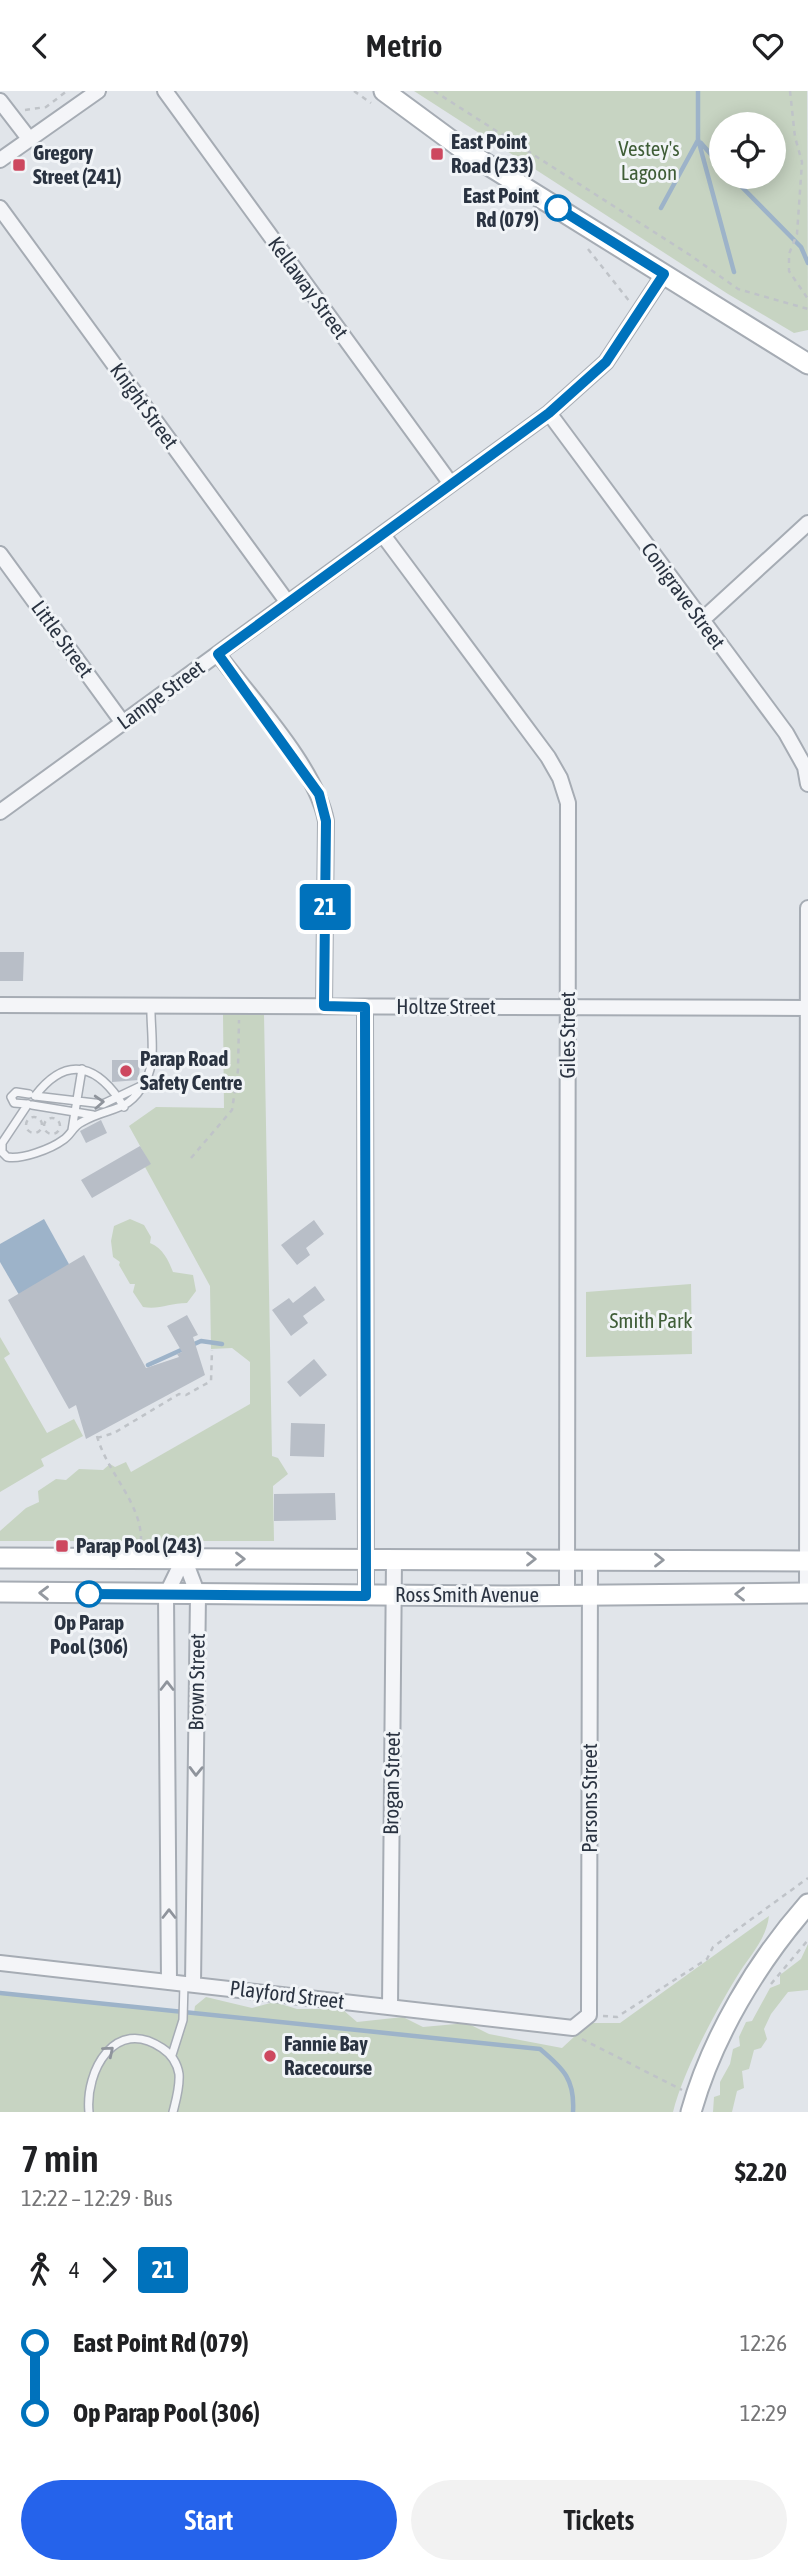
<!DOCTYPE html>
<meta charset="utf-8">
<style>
:root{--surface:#fff;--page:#f2f2f2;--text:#202124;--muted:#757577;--accent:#2563eb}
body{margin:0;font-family:"Asap Condensed",sans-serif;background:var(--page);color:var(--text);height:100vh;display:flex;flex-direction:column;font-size:26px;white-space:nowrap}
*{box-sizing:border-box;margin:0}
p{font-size:23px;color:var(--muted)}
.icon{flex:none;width:38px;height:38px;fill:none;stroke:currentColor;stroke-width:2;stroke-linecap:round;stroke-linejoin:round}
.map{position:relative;height:2021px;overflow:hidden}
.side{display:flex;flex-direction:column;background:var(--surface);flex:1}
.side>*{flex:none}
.badge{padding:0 14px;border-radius:5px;font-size:24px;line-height:46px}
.tools{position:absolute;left:709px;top:21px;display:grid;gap:14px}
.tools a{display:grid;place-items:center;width:77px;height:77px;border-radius:50%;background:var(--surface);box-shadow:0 4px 18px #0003;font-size:35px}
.map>.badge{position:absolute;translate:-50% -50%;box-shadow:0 0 0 4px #fff}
.legs{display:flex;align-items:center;gap:10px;height:77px;padding:0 21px;font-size:23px}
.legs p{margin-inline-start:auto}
.overview{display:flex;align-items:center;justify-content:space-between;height:119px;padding:0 21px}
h1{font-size:38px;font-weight:600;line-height:52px}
.primary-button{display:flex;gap:14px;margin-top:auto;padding:14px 21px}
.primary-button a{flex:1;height:80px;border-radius:42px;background:var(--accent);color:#fff;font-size:28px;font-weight:600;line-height:80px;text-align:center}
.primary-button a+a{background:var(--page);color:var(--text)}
ul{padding:0 21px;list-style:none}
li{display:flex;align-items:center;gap:24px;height:70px;font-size:26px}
li i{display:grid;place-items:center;width:10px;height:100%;margin:0 9px;background:currentColor}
li i::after{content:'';width:18px;height:18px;margin:-9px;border:5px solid;border-radius:50%;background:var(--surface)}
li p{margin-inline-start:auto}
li:first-child i{background:linear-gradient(#0000 50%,currentColor 0)}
li:last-child i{background:linear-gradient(currentColor 50%,#0000 0)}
header{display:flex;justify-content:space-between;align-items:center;height:91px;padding:0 21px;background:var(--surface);font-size:32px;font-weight:600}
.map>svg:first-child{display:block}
</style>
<header><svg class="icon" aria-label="back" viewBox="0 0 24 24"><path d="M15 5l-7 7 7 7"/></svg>Metrio<svg class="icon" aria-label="heart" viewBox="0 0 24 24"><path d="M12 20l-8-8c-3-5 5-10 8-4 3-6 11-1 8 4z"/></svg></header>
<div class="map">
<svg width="808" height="2021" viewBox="0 0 808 2021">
<rect width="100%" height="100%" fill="#e1e5ea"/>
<path fill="#c7d4c2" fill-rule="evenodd" d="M 414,0 L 807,0 L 808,239 L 794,242 L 728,203 ZM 721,33 L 774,33 L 774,86 L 721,86 Z
M 223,923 L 264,923 L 272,1365 L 278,1367 L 288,1383 L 273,1395 L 274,1450 L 0,1450 L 0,1440 L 26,1417 L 39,1411 L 38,1400 L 56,1388 L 66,1389 L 79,1378 L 103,1379 L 110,1373 L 115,1376 L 126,1371 L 131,1381 L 250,1313 L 250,1271 L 232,1257 L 211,1258 L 210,1195 L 145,1076 L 150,1073 L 129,1035 L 156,1016 L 224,1017 Z
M 130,1128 L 144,1134 L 151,1146 L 150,1152 C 163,1157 168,1169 173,1181 L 193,1184 L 196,1200 L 187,1212 C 170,1212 159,1219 143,1216 L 133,1201 L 135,1193 L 130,1193 L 119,1174 L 120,1171 L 113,1166 L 111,1150 L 114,1135 Z
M 691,1193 L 692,1263 L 586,1266 L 586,1201 Z
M 0,1246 L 10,1263 L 4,1267 L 47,1342 L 74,1328 L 83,1345 L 41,1368 L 44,1375 L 0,1401 Z
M 769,1825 C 766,1850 748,1866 736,1887 C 715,1921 682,1983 673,2021 L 0,2021 L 0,1902 L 194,1922 L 195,1915 L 206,1906 L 252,1917 L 274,1911 L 297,1918 L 342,1918 L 357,1931 L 403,1926 L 423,1936 L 467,1932 L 489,1943 L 562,1957 L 589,1932 L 620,1932 Z
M 808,1853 L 808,1899 L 788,1901 L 771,1923 L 764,1938 L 767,1948 L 761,1957 L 754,1959 L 749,1978 L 742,1980 L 744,1997 L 737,2000 L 732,2021 L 713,2021 L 714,2006 L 720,2004 L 720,1991 L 730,1973 L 733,1958 L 740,1955 L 739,1946 L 746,1931 L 752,1930 L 770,1897 L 780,1893 L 780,1884 L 801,1868 Z"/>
<path fill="#9db3c9" d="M 44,1128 L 101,1231 L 51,1259 L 0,1171 L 0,1153 Z"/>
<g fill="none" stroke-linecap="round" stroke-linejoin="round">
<path stroke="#9db3c9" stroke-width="4.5" d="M 698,0 L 698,48 L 734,181
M 701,52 L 721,75
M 732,86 L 801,156 L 808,172
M 661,117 L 698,49
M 148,1274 L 201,1250 L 222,1253
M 0,1902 L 540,1958 C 564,1978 575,1989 573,2021"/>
</g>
<path fill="#b8bec7" d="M 0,861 L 24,861 L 23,890 L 0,890 Z
M 112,969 L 140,969 L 139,989 L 112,991 Z
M 101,1029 L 107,1042 L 86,1052 L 80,1040 Z
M 140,1055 L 151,1073 L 92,1107 L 81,1089 Z
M 314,1129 L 324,1143 L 306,1157 L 310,1164 L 297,1174 L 281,1154 Z
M 84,1164 L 146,1277 L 179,1266 L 177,1263 L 182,1261 L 167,1235 L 187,1224 L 198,1244 L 193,1246 L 205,1284 L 86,1348 L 76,1314 L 69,1318 L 8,1209 Z
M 315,1195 L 325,1209 L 303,1225 L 308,1232 L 291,1245 L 272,1219 L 289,1207 L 293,1212 Z
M 314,1268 L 327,1284 L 300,1306 L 287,1291 Z
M 291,1332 L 325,1333 L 324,1366 L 290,1365 Z
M 335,1402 L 336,1429 L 274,1430 L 274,1403 Z"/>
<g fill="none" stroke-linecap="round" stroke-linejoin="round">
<g stroke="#a6acb4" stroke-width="10">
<path id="lane" d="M 35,1005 C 68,962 99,975 124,1016
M 35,1005 L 103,1013 L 143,994
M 27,1013 L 14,1012 L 11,1006 L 16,1001 L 29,1003
M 28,1013 L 2,1052 L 2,1061 L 7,1066 C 21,1069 51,1058 63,1049 C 71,1044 73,1035 82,1031 C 111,1014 128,1024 146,989 C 157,969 150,936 151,914
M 32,1014 L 93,1024
M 72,1039 L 82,978
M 172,1964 L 183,1929 L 184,1893
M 89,2021 C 85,1980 115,1925 162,1957 C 171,1963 177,1971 179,1983 C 180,1996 176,2009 173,2021"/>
</g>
<g stroke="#a6acb4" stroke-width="18">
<path id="street" d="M 165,0 L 451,393
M 0,10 L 30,49
M 0,69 L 98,0
M 0,117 L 288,512
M 549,322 L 786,642 L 805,676 L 808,693
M 383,444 L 548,666 L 560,687 L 568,712 L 567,1503
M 0,463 L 123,632
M 701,530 L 808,432
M 218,563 C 251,608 316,676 326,730 L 324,915
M 0,721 L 549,322 L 606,271 L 664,183
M 0,914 L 807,917
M 365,916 L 366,1505
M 184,1467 L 198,1504 L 193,1893
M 807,1502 L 808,817
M 0,1872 L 573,1937 L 589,1924 L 590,1469
M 169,1891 L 166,1504 L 184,1467
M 390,1916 L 394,1468"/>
</g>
<g stroke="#a6acb4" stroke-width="23">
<path id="secondary" d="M 384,0 L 464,59 L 808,273
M 0,1467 L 808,1470
M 0,1501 L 504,1505 L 808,1502
M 691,2021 C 712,1946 757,1871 808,1813"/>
</g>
<path stroke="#bfc3c8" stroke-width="2.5" stroke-dasharray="5 5" stroke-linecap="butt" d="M 354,0 L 371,12
M 434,0 L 690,164 L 738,198 L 808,218
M 790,0 L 795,46 L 802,71 L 797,143 L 789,163 L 789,180 L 808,208
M 25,19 L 46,16 L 67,0
M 588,158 L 630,211
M26 1034a8 8 0 1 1 16 0a8 8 0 1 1-16 0Z
M44 1035a8 8 0 1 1 16 0a8 8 0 1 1-16 0Z
M 191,1067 L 232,1019 L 238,979 L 239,929
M 97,1345 C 107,1382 142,1412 141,1450
M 97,1347 L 114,1342 L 179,1303 L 186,1304 L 211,1290 L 212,1259
M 771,1893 L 808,1849
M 603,1925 L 617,1926 L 707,1868 L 713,1856 L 808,1787
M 582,1948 L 682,1999"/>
<use href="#lane" stroke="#f4f5f8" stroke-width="7"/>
<use href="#street" stroke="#f4f5f8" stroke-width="14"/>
<use href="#secondary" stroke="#fff" stroke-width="19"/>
</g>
<defs><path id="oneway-chevron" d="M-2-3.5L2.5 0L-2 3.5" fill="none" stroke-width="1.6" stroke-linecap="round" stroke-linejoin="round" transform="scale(1.75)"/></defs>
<g stroke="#8f949c">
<use href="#oneway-chevron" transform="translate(99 1011) rotate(-3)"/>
<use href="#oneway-chevron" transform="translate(167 1595) rotate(-90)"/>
<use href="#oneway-chevron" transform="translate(196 1680) rotate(91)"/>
<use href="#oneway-chevron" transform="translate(169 1823) rotate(-90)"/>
<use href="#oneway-chevron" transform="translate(109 1960) rotate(-40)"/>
</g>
<g stroke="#9499a0">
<use href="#oneway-chevron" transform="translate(240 1468)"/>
<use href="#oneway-chevron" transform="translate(531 1468)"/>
<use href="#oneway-chevron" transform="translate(659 1469)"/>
<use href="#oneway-chevron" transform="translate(44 1502) rotate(-179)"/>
<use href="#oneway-chevron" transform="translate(740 1503) rotate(180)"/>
</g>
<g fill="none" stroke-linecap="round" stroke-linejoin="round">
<g stroke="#fff" stroke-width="16">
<path id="line-1" d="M 89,1503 L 366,1505 L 365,916 L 324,915 L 326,730 L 319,703 L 218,563 L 549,322 L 606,271 L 664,183 L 558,117"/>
</g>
<use href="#line-1" stroke="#0072bc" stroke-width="10"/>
</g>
<g fill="#cd485f" stroke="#f1f4f7" stroke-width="2.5">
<rect x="430" y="56" width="14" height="14" rx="3.5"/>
<rect x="12" y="67" width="14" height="14" rx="3.5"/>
<circle cx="126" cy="980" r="7"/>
<rect x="55" y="1448" width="14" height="14" rx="3.5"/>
<circle cx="270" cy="1965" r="7"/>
</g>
<g fill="#fff" stroke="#0072bc" stroke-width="3.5">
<circle cx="558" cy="117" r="12"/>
<circle cx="89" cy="1503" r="12"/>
</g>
<g text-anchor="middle" stroke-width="6" stroke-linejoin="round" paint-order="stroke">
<g font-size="21" font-weight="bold" fill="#2a3341" stroke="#f1f4f7" text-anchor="start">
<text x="451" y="58">East Point<tspan x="451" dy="24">Road (233)</tspan></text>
<text x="33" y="69">Gregory<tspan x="33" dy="24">Street (241)</tspan></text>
<text x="140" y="975">Parap Road<tspan x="140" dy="24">Safety Centre</tspan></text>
<text x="76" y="1462">Parap Pool (243)</text>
<text x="284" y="1960">Fannie Bay<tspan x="284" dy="24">Racecourse</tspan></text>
</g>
<g font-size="21" fill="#3f5d37" stroke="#f1f4f7">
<text x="649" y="65">Vestey's<tspan x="649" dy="24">Lagoon</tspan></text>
<text x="651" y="1237">Smith Park</text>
</g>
<g font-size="21" font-weight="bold" fill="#2a3341" stroke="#f1f4f7" text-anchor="end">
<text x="539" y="112">East Point<tspan x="539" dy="24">Rd (079)</tspan></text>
<text x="89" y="1539" text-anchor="middle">Op Parap<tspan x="89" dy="24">Pool (306)</tspan></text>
</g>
<g font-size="21" fill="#2a3341" stroke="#f1f4f7">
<text transform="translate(308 197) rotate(54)" y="7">Kellaway Street</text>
<text transform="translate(144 315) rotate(54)" y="7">Knight Street</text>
<text transform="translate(683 505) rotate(54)" y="7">Conigrave Street</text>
<text transform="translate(62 548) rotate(54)" y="7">Little Street</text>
<text transform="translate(161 604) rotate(-36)" y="7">Lampe Street</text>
<text x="446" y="923">Holtze Street</text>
<text transform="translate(568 944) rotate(-90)" y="7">Giles Street</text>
<text x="467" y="1511">Ross Smith Avenue</text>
<text transform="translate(197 1591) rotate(-89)" y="7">Brown Street</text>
<text transform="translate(392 1692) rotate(-89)" y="7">Brogan Street</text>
<text transform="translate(590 1707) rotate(-90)" y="7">Parsons Street</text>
<text transform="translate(287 1904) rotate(7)" y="7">Playford Street</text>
</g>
</g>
</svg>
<div class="tools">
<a><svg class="icon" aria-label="locate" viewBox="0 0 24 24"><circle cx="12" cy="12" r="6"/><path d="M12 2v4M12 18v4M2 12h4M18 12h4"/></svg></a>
</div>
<b class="badge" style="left:325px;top:816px;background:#0072bc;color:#fff">21</b>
</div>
<section class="side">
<div class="overview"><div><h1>7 min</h1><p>12:22 – 12:29 · Bus</p></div><b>$2.20</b></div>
<div class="legs"><svg class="icon" aria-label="walk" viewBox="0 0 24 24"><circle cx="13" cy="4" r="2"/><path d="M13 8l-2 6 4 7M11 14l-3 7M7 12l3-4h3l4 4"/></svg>4<svg class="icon" aria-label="forward" viewBox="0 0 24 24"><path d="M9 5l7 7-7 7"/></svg><b class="badge" style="background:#0072bc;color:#fff">21</b></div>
<ul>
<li><i style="color:#0072bc"></i><b>East Point Rd (079)</b><p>12:26</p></li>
<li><i style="color:#0072bc"></i><b>Op Parap Pool (306)</b><p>12:29</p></li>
</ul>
<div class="primary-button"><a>Start</a><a>Tickets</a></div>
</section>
